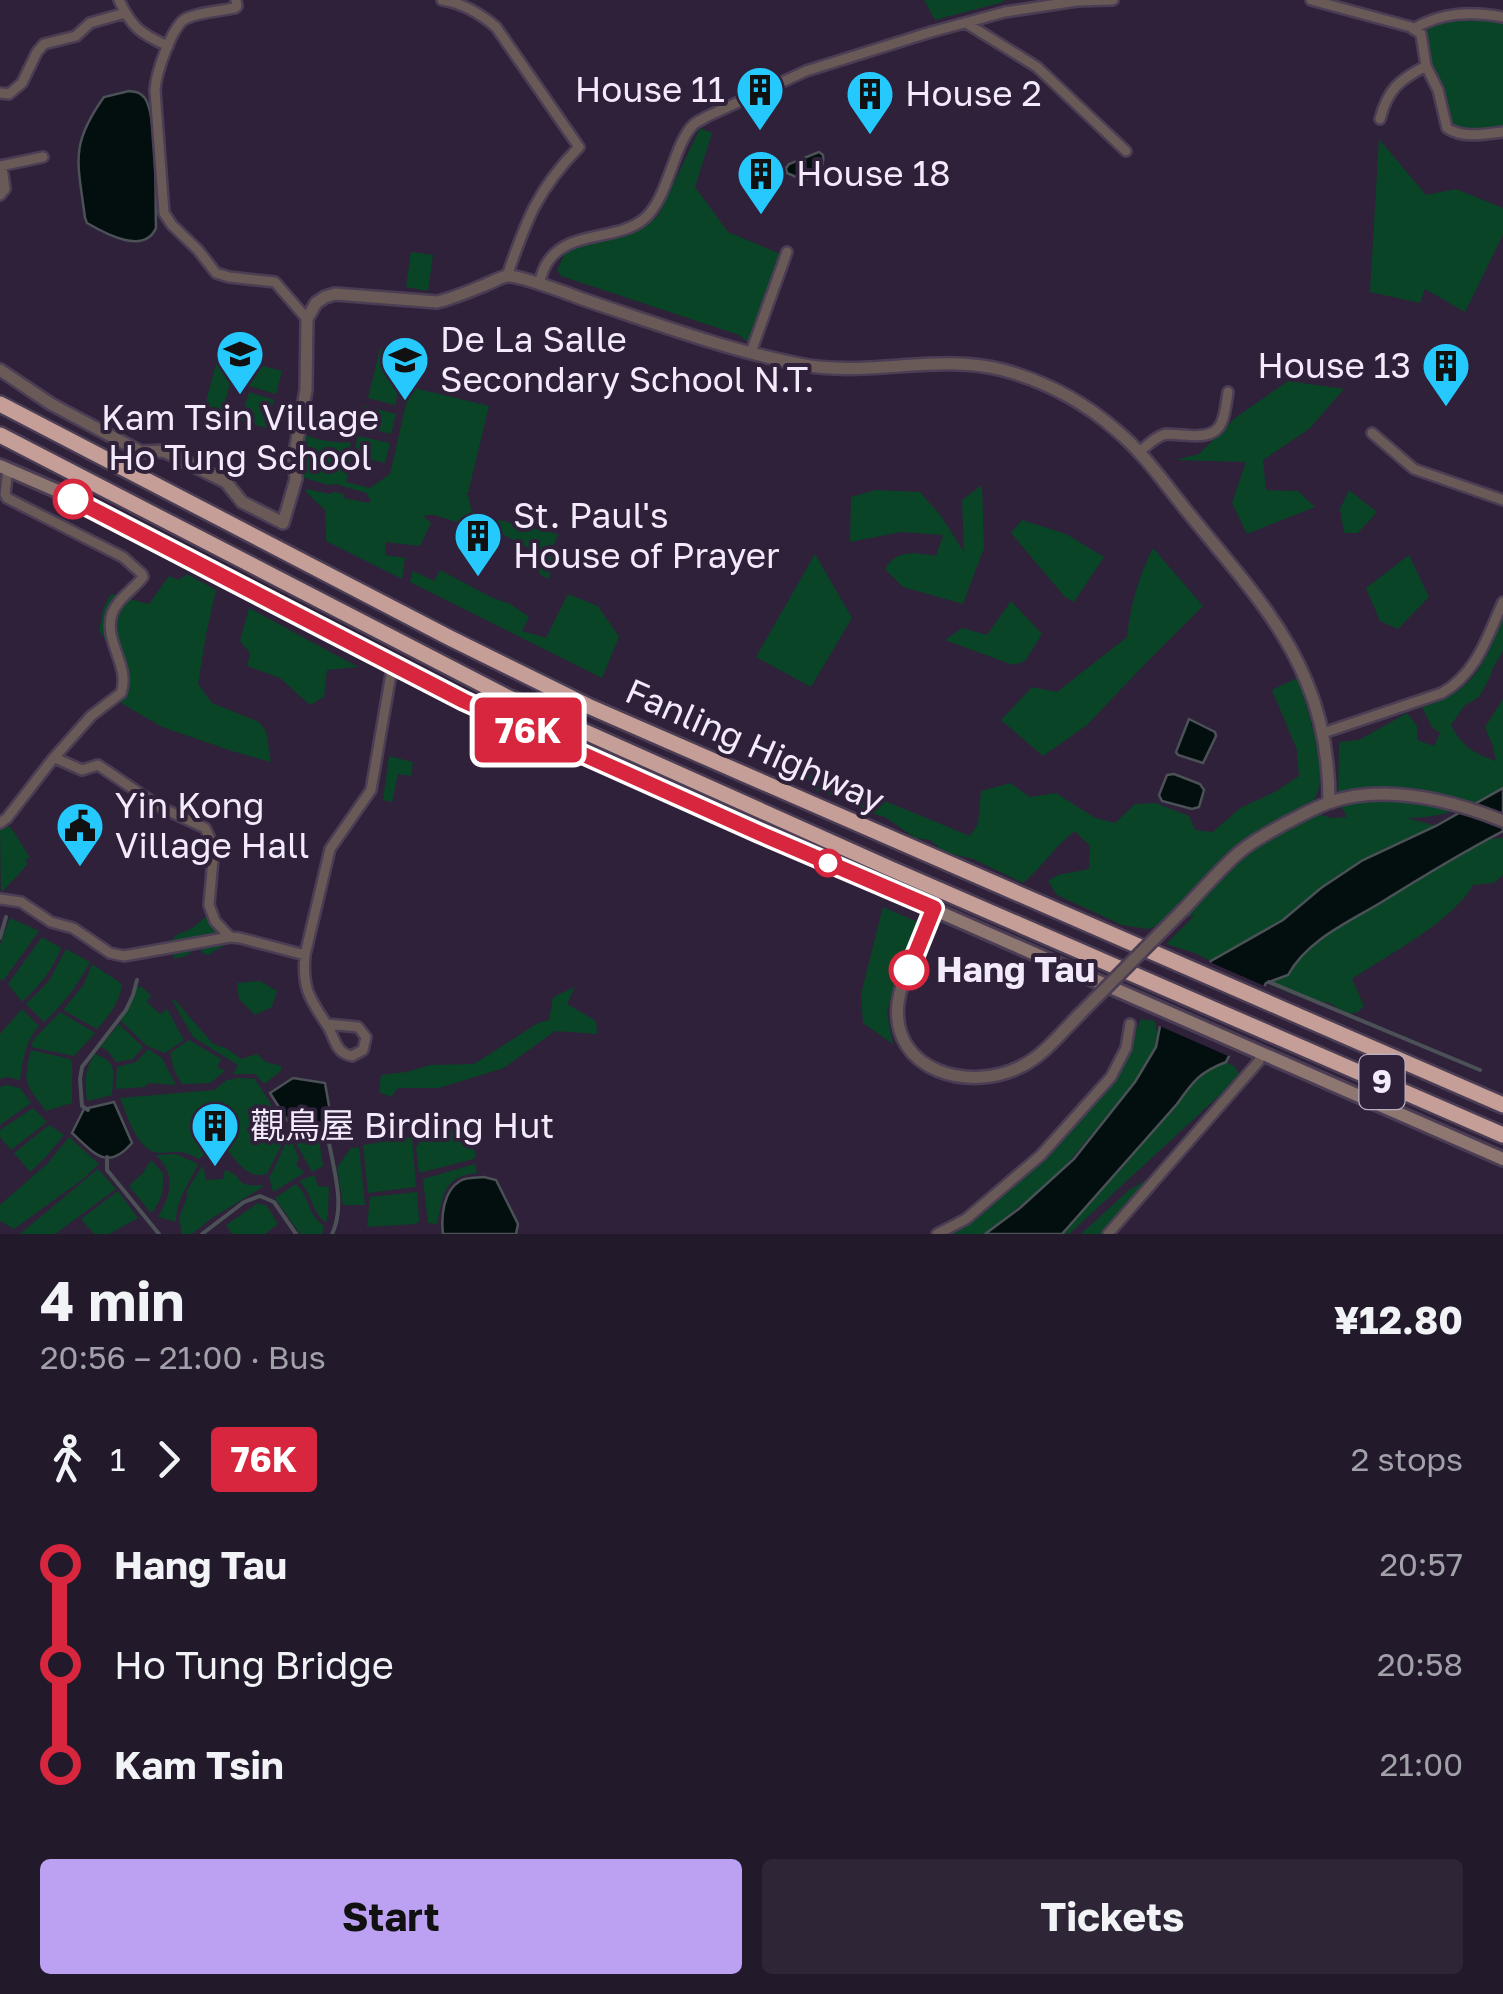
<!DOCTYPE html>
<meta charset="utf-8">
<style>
:root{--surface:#22192b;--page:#2e2637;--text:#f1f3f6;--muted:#a2a0a9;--accent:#bca0f2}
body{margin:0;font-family:"Golos Text","Noto Sans SC",sans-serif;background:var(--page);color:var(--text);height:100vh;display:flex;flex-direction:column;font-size:38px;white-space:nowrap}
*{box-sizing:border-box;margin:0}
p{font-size:32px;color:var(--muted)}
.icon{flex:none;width:55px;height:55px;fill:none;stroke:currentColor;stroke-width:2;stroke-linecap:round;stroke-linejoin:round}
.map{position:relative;height:1234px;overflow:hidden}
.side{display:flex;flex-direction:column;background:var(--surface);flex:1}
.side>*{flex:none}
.badge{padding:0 20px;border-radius:8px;font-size:35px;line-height:65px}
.map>.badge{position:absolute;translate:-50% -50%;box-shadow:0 0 0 5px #fff}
.legs{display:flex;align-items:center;gap:15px;height:110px;padding:0 40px;font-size:32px}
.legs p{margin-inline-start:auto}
.overview{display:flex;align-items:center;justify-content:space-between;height:170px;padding:0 40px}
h1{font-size:55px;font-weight:700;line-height:75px}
.action{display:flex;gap:20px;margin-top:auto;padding:20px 40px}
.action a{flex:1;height:115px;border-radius:10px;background:var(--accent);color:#111;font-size:40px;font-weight:700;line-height:115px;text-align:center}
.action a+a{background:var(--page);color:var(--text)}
ul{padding:0 40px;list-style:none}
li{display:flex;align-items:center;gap:35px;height:100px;font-size:38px}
li i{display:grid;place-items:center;width:15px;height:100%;margin:0 12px;background:currentColor}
li i::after{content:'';width:25px;height:25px;margin:-12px;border:8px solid;border-radius:50%;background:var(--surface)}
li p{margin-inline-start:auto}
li:first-child i{background:linear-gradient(#0000 50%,currentColor 0)}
li:last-child i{background:linear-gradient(currentColor 50%,#0000 0)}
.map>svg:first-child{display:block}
</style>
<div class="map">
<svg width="1503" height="1234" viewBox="0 0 1503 1234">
<rect width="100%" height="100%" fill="#2e2139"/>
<path fill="#0a4427" d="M 924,0 L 1003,0 L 1003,2 L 935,20 Z
M 1452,19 L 1481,19 L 1503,23 L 1503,127 L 1468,130 L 1452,125 C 1449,113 1447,102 1443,91 C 1436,70 1422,49 1428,26 Z
M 700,128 L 712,133 L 695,187 L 728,232 L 783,255 L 749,343 L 739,335 L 561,276 L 557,270 L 566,251 L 640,229 L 658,216 Z
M 1379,139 L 1426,195 L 1456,189 L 1503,208 L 1503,235 L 1465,312 L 1425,289 L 1420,303 L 1370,292 Z
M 411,252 L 433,255 L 428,291 L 406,287 Z
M 380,349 L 406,355 L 395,405 L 368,398 Z
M 220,355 L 282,371 L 276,394 L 249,386 L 259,371 L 220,360 Z
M 216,364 L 234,369 L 222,413 L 204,409 Z
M 1288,381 L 1344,389 L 1309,429 L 1263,460 L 1266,490 L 1298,491 L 1315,507 L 1247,534 L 1232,503 L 1246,462 L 1176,460 L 1199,454 L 1235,418 Z
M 410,387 L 489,406 L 468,493 L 465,493 L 468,495 L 472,512 L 484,513 L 486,517 L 558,534 L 553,547 L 549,579 L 539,574 L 538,566 L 544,556 L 475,520 L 457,522 L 434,515 L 426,515 L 424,517 L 431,523 L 420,546 L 386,542 L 385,555 L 405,558 L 402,579 L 326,541 L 325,510 L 306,492 L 306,489 L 330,494 L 334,492 L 344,494 L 344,498 L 369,503 L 371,501 L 366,493 L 336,484 L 328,485 L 302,477 L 299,470 L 302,433 C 310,439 339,444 350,442 C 353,454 349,470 346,482 L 370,488 L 390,474 Z
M 249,392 L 274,400 L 266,428 L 241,420 Z
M 364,406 L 396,414 L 391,434 L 359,426 Z
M 358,436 L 390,443 L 385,463 L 353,455 Z
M 982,485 L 984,548 L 963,604 L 903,587 L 885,569 C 897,548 916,553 936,556 L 943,535 L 901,532 L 850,542 L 851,497 L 876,490 L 920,492 L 941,516 L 964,552 L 962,500 Z
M 1349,490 L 1377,512 L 1358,533 L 1344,533 L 1340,509 Z
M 1022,520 L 1066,534 L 1104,557 L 1074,602 L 1065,597 L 1011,533 Z
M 1153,548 L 1203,606 L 1143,666 L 1087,725 L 1043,756 L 1001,720 L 1032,687 L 1057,692 L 1127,637 C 1131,604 1138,578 1153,548 Z
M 815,554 L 852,618 L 811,687 L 756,657 Z
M 1409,555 L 1429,597 L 1398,629 L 1380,621 L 1366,588 Z
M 440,570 L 493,598 L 510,604 L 529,617 L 522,631 L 546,638 L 568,594 L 598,606 L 619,637 L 602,678 L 410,582 L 413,571 L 434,581 Z
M 187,574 L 216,590 L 206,634 L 198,684 L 212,703 L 259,722 L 266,731 L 271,762 L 232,751 L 162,727 L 116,700 C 122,674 113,652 99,630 L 104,607 L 111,594 L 149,604 L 169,576 L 179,580 Z
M 1011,601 L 1042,634 L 1025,661 L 1013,665 L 945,640 L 962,628 L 987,635 Z
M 249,608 L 358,667 L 327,670 L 324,697 L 310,705 L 280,678 L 247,666 L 250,653 L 240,641 Z
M 1503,618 L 1503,651 L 1493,668 L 1488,681 L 1479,697 L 1464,706 L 1451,725 C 1461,746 1475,754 1496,761 L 1493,746 L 1485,727 L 1503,699 L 1503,788 C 1472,807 1444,818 1407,818 L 1436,826 L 1386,848 L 1340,874 L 1283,920 L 1211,961 L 1195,953 L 1166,944 L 1195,915 L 1147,929 L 1122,925 L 1057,895 L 1048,881 L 1058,875 L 1089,869 L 1090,846 L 1075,831 C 1054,846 1043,867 1023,883 L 973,859 L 944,852 L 930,840 L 915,838 L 885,817 L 862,811 L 842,799 L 812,789 L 807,775 L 819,774 L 970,836 L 978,824 L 981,791 L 1010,783 L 1030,797 L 1056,793 L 1095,818 L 1115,823 L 1135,804 L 1156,803 L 1189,816 L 1195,830 L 1213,832 L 1240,808 L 1275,792 L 1299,776 L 1297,750 L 1272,690 L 1299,677 L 1322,764 L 1319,788 L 1310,811 L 1331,818 L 1347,817 L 1338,801 L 1339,742 L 1359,740 L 1407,713 L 1417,726 L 1417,740 L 1434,746 L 1440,733 L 1432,727 L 1422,707 C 1475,691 1483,665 1503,618 Z
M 389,756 L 413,762 L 411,776 L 398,774 L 392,802 L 383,800 Z
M 9,826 C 16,833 24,849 30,858 L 25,860 L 28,864 L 1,893 L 0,829 Z
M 1503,838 L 1503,875 L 1494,883 L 1473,885 C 1452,922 1389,954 1352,979 L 1364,1006 L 1358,1012 L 1348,1014 L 1330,1003 L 1299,997 L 1266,983 L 1288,975 L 1295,962 L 1319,940 L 1458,855 L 1488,839 Z
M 883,907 L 922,924 L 895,982 L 887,1013 L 893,1044 L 863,1023 L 861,994 Z
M 208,916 L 231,939 C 222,950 218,947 209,955 L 203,954 L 198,943 C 192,953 187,958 174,958 L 171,941 C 181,930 181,934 192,928 C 199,924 201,919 208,916 Z
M 10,918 L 39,931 L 3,981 L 0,979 L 0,945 Z
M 42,937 L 61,948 C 52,971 40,985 22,1002 L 8,984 Z
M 66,949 L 90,962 C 78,985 63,1004 44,1022 L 26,1004 L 49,981 Z
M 92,964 L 122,984 C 120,1002 109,1016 97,1029 L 63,1010 L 84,984 Z
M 260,981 L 277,991 L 272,1007 L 255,1015 L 239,999 L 237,983 Z
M 141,986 L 151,996 L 147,1002 L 160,1014 L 167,1009 L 184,1040 L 165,1053 L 147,1046 L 120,1020 L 128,1009 L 134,989 Z
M 575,987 L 567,1004 L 596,1021 L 597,1034 L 555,1031 L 504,1068 L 439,1088 L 398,1088 L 391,1097 L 379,1092 L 381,1075 L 406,1072 L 431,1065 L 474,1064 L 538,1023 L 549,1020 L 553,997 Z
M 172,1000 L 175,1000 L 213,1044 L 226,1048 L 241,1059 L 257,1054 L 266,1062 L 281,1066 L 281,1071 L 264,1084 L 255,1074 L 233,1074 L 238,1065 L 193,1037 Z
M 22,1009 L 39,1026 C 25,1041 23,1061 20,1080 L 7,1077 L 0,1079 L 0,1034 Z
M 60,1012 L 95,1033 L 74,1056 L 31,1047 L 34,1039 Z
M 1141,1019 L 1155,1021 L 1158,1037 L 1156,1046 L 1135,1082 L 1058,1175 L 985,1234 L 947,1234 L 976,1219 L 1061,1141 L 1113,1081 Z
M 119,1024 L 143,1047 L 133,1059 L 116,1062 L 107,1050 L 100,1047 Z
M 189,1040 L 221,1059 L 217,1067 L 225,1071 L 210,1083 L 182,1084 L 174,1070 L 170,1053 Z
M 148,1049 L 162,1058 L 176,1085 L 148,1083 L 145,1087 L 116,1089 L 117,1067 L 136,1062 Z
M 31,1050 L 70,1059 L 72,1062 L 72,1103 L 46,1111 C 26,1084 22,1085 31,1050 Z
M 95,1054 C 119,1063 113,1072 112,1095 L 87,1101 C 85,1082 84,1070 95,1054 Z
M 1226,1062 L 1235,1067 L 1239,1074 L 1220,1095 L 1069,1234 L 1062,1234 L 1177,1104 C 1193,1081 1200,1072 1226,1062 Z
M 239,1078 L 255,1079 L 279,1117 L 286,1136 L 267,1174 C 247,1179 240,1164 227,1150 L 203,1156 L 199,1159 C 182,1150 179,1152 161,1153 C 137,1153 128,1116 120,1098 L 214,1090 L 227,1080 Z
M 6,1085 L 20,1088 L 31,1103 L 0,1125 L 0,1087 Z
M 33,1108 L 47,1122 L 11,1150 L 0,1137 L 0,1130 Z
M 49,1125 L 64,1135 L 44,1159 L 30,1172 L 14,1153 Z
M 466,1127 L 476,1155 L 474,1159 L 419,1173 L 416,1148 L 419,1143 L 419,1136 Z
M 318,1132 L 323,1166 L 312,1172 L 292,1136 Z
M 69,1137 L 99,1164 L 83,1179 L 14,1229 L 0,1221 L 0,1205 L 48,1163 Z
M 412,1137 L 416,1187 L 368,1193 L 363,1145 Z
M 290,1138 L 299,1158 L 296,1164 L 304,1173 L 273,1192 L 269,1177 C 278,1165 281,1147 290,1138 Z
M 359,1147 L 365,1205 L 343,1205 L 337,1167 L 351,1148 Z
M 176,1154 L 198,1164 C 189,1184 176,1199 176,1222 L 158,1217 C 171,1194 177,1176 156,1155 Z
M 151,1160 L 163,1173 C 164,1190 162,1200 151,1213 L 129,1186 L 143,1173 Z
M 475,1164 L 477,1173 C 443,1176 443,1196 437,1224 L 428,1223 L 423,1179 Z
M 203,1165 L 206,1180 L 223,1179 L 225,1170 C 246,1176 232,1188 263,1185 L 263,1187 L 212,1218 L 192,1234 L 182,1234 L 179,1218 L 188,1194 L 186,1192 Z
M 98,1169 L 116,1189 L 55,1234 L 20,1234 Z
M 314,1175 L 318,1186 L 329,1187 L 328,1212 L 326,1223 C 310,1210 314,1196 299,1181 Z
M 1155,1175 L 1101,1234 L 1081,1234 L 1129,1190 Z
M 296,1184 C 311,1199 306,1213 324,1226 L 322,1234 L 300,1234 L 275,1198 Z
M 118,1191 L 138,1218 L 109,1234 L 94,1234 L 81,1219 Z
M 417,1192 L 419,1221 L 416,1224 L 367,1227 L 370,1197 Z
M 258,1203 L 267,1206 L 278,1224 L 265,1234 L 232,1234 L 226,1225 Z"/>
<path fill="#030f0f" stroke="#4b5156" stroke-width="2.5" d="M 129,91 C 136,92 138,91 144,97 C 158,113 155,203 156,228 C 144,255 106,234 87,223 L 85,218 C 78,162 69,146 104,97 Z
M 819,152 L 823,155 C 825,170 814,177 803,180 L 787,173 L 786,168 L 789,164 Z
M 1189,719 L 1215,732 L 1216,736 L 1203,763 L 1178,755 L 1176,752 Z
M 1174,774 L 1200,784 L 1204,790 L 1199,807 L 1192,809 L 1162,801 L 1159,795 L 1167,775 Z
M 1503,788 L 1503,831 C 1461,853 1420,878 1380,903 C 1347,923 1307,940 1288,975 L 1266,983 L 1226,1062 C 1200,1072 1193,1081 1177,1104 L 1062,1234 L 985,1234 L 1020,1208 L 1074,1159 L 1135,1082 L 1156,1047 L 1160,1026 L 1211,961 L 1283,920 L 1321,888 L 1363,860 L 1436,826 Z
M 293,1078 L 325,1083 L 332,1123 L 291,1126 L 270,1093 Z
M 114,1102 L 132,1143 C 107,1172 94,1153 72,1133 L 84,1109 Z
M 484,1177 L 496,1180 L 518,1224 L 516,1234 L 443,1234 C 441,1217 443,1191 460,1181 C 466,1177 476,1178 484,1177 Z"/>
<path fill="#2e2139" d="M 1205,960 L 1269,988 L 1233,1055 L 1228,1056 L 1155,1024 Z"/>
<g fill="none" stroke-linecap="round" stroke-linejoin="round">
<path stroke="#4b5156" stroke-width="4" d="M 0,938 L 6,917
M 1269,982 L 1480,1070
M 88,1110 L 82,1106 L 80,1079 L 82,1067 L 126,1010 L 133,995 L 137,980
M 326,1123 C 329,1158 348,1201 332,1234
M 107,1157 L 107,1170 L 159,1234
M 202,1234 L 244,1202 L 260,1196 L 274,1202 L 296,1234"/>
<g stroke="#4a3d54" stroke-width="14">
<path id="minor" d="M 119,0 C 132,28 141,34 168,46
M 236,0 L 237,6 L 235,8 C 220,11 201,12 187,18 C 172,24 156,74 155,90 L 164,213 L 172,225 L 198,250 L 216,273 L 229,277 L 275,282 L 307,319
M 442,0 C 462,3 481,14 496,27 L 579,147 C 537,190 526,221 507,276
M 1311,0 L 1411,27 L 1421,34 L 1426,66 L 1438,90 L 1447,128 C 1464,139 1484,134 1503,132
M 966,23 L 1037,67 L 1126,151
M 1413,29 C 1442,12 1471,11 1503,17
M 0,93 L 9,94 L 22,83 L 37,52 L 44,44 L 76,36 L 90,23 L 125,13
M 1380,119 C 1388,89 1399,80 1426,66
M 0,166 L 43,157
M 0,195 L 5,189 L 2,166
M 539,284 C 541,277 543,269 547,263 C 568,229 616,242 644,219 C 669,198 673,144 694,124 C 698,121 703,119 708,116 L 806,71 L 931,32 L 1005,12 L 1077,1 L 1113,0
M 751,352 L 787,252
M 1372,433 L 1414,469 L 1503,500
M 1139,452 C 1147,446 1157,435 1167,434 C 1170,434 1181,435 1184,435 C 1222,439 1223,426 1228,392
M 1323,733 L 1442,693 C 1477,673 1487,637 1503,602
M 55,758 L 82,770 L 98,765 L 160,807 L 205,828 L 214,847 L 209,905 L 215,921 L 230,937
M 0,823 L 7,818 L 52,760 L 91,716 L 121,693 C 131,666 103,641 112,614 C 117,599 133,590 143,577 L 142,574 L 123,557 L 7,498 L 5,494 L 8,469
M 0,899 L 21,902 L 51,922 L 73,928 L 110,953 L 124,956 L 230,937 L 240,938 L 305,955 L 330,849 L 371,790 L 391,674 L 394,665
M 305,955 C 302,989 310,999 327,1025 C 336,1039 334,1052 352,1056 L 363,1050 L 366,1037 L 358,1027 L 327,1024
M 937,1234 L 966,1219 L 1041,1155 L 1111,1077 L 1126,1048 L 1130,1024
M 1108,1234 L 1259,1061 L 1261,1053"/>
</g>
<g stroke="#4a3d54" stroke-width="16">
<path id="tertiary" d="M 0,370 L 51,404 L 141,452 L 164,451 L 226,482 L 242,502 L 283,523 L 296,479 L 294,458 L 306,390 L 307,319 L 316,303 L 325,297 L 335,294 L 437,302 C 454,298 470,291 487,284 C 493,282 502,276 508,276 C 524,276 571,295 588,301 C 657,324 727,350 799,364 C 866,378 936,353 1003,370 C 1044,381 1084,402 1116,430 C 1145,454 1167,487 1191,516 C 1233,568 1282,620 1307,683 C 1323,721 1329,761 1329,802
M 935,908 C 922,935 902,974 898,1003 C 890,1072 971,1093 1022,1066 C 1044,1055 1062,1032 1080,1014
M 1185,908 C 1201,891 1217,873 1234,857 C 1249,843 1268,833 1286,823 C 1300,816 1314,808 1328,803 C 1384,783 1450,800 1503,821"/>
</g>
<g stroke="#4a3d54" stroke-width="18">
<path id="secondary" d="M 0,466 L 60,492 L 464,701 L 759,833 L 1503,1159"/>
</g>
<g stroke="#4a3d54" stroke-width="20">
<path id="motorway" d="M 0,404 L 450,638 L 588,706 L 1503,1105
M 0,435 L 505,696 L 889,868 L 1503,1135"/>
</g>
<use href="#minor" stroke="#695a57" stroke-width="9"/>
<use href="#tertiary" stroke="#695a57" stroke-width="11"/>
<use href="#secondary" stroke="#8e7671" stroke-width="12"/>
<use href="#motorway" stroke="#c59f97" stroke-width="15"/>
<g stroke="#4a3d54" stroke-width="16" stroke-linecap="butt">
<path id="tertiary-bridge" d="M 1080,1014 L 1185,908"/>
</g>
<use href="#tertiary-bridge" stroke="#695a57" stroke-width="11"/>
</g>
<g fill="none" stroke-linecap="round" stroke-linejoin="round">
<g stroke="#fff" stroke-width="22">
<path id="line-1" d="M 73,499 L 464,701 L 759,833 L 934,908 L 909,970"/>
</g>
<use href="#line-1" stroke="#d7263d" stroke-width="15"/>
</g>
<defs>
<g id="building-pin" transform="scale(2.5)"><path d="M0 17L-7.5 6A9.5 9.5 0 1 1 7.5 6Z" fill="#26c9fe" stroke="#2e2139"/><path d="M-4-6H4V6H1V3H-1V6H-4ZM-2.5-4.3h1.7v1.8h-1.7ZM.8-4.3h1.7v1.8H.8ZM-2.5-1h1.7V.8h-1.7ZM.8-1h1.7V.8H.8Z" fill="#111"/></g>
<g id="school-pin" transform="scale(2.5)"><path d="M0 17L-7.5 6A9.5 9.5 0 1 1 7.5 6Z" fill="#26c9fe" stroke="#2e2139"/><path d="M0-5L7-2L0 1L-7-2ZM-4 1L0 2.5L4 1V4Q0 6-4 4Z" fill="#111"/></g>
<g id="civic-pin" transform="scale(2.5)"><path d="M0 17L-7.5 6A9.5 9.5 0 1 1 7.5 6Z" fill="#26c9fe" stroke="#2e2139"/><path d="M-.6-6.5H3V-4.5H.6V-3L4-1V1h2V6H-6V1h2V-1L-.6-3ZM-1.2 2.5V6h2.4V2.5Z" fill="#111"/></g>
</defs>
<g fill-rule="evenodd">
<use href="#building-pin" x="760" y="90"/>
<use href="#building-pin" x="870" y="94"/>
<use href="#building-pin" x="761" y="174"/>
<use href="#school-pin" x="240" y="354"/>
<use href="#school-pin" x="405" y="360"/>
<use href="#building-pin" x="1446" y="366"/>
<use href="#building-pin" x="478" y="536"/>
<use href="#civic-pin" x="80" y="826"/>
<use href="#building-pin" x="215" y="1126"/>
</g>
<g fill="#fff" stroke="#d7263d" stroke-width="5">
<circle cx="73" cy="499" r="18"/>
<circle cx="828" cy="863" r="12"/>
<circle cx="909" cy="970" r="18"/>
</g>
<g text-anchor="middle" stroke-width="8" stroke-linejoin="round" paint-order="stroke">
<rect fill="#2e2139" stroke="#b8aec2" stroke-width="2.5" x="1359.5" y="1055" width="45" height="54" rx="8"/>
<g font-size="32" font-weight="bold" fill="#f3ebfc">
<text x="1382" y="1093">9</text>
</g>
<g font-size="35" fill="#f3ebfc" stroke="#2e2139" text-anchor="start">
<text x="725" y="102" text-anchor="end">House 11</text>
<text x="905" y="106">House 2</text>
<text x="796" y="186">House 18</text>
<text x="440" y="352">De La Salle<tspan x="440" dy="40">Secondary School N.T.</tspan></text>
<text x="1411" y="378" text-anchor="end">House 13</text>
<text x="240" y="430" text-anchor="middle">Kam Tsin Village<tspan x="240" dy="40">Ho Tung School</tspan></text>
<text x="513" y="528">St. Paul's<tspan x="513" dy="40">House of Prayer</tspan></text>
<text x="115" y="818">Yin Kong<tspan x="115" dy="40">Village Hall</tspan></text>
<text x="250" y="1138">觀鳥屋 Birding Hut</text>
</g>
<g font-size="35" fill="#f3ebfc" stroke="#2e2139">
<text transform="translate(755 746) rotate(24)" y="12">Fanling Highway</text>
</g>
<g font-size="35" font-weight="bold" fill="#f3ebfc" stroke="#2e2139" text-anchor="start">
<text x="936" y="982">Hang Tau</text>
</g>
</g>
</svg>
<b class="badge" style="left:528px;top:730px;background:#d7263d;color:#fff">76K</b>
</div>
<section class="side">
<div class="overview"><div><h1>4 min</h1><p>20:56 – 21:00 · Bus</p></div><b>¥12.80</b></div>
<div class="legs"><svg class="icon" aria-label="walk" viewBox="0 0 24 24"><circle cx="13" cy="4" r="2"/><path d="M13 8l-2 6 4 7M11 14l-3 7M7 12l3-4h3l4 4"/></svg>1<svg class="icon" aria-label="forward" viewBox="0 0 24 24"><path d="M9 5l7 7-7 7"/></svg><b class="badge" style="background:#d7263d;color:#fff">76K</b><p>2 stops</p></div>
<ul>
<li><i style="color:#d7263d"></i><b>Hang Tau</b><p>20:57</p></li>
<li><i style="color:#d7263d"></i><span>Ho Tung Bridge</span><p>20:58</p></li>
<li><i style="color:#d7263d"></i><b>Kam Tsin</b><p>21:00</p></li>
</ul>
<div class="action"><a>Start</a><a>Tickets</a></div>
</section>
